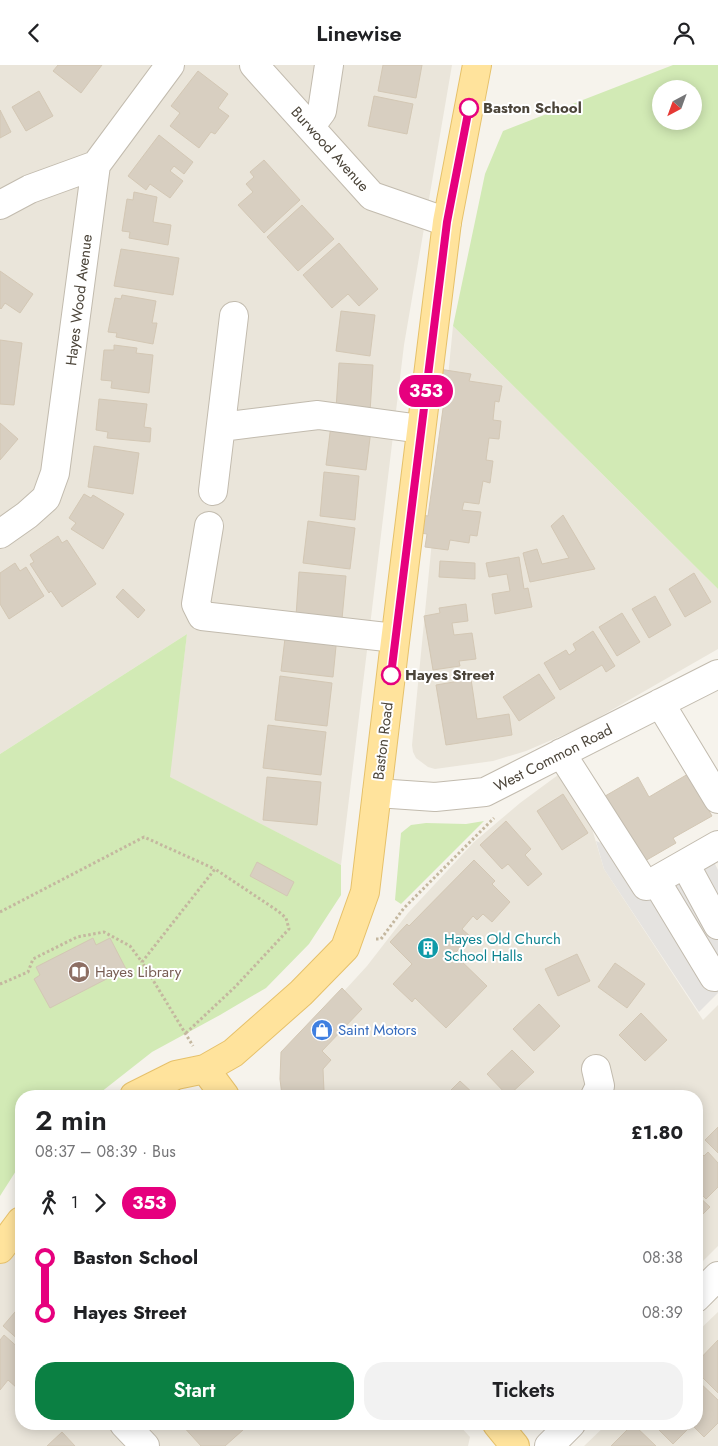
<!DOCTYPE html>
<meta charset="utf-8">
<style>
:root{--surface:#fff;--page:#f2f2f2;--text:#202124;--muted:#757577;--accent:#0b8043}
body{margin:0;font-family:Jost,sans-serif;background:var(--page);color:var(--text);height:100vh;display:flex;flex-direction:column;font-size:19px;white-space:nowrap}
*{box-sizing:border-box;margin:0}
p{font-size:16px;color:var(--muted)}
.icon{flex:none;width:28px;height:28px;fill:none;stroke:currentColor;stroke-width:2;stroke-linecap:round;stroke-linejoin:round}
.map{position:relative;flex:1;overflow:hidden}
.side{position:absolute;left:15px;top:1025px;width:688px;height:340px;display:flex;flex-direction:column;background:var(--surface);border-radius:20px;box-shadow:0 2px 12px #0003}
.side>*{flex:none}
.badge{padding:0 10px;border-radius:16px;font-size:18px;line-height:32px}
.needle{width:32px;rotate:221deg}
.tools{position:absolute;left:652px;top:15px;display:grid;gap:10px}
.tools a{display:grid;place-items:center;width:50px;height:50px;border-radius:50%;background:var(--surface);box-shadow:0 2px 12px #0003;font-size:25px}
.map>.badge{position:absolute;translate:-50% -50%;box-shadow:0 0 0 2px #fff}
.legs{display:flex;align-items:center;gap:8px;height:55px;padding:0 20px;font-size:16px}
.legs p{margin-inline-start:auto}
.head{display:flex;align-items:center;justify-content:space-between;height:85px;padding:0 20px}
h1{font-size:28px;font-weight:600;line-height:38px}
.primary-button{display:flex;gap:10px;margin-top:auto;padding:10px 20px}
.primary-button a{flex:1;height:58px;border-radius:20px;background:var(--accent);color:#fff;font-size:20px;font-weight:600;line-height:58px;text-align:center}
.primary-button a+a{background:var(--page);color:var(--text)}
ul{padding:0 20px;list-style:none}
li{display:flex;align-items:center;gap:18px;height:55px;font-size:19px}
li i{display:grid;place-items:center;width:8px;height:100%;margin:0 6px;background:currentColor}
li i::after{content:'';width:12px;height:12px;margin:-6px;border:4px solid;border-radius:50%;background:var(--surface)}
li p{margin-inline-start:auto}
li:first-child i{background:linear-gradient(#0000 50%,currentColor 0)}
li:last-child i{background:linear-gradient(currentColor 50%,#0000 0)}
header{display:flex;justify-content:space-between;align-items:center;height:65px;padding:0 20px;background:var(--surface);font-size:22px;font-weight:600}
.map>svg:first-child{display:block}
</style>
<header><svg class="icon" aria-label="back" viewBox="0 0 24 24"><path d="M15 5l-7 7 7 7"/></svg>Linewise<svg class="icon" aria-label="person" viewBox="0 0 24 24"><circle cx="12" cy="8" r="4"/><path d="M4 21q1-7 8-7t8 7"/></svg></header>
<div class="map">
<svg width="718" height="1381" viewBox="0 0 718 1381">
<rect width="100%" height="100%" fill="#f6f3ec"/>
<path fill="#eae5da" d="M 0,0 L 452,0 L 404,280 L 341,800 L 169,712 L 187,569 L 0,689 Z
M 453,261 L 718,524 L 718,584 L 582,662 L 526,686 L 493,696 L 435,704 L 428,702 L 416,693 L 413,687 L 412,680 Z
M 558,710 L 590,757 L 604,804 L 703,955 L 718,940 L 718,1181 L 696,1203 L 696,1031 L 284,1031 L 282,1005 L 290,979 L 345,925 L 367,901 L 408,848 L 474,777 L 520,738 Z
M 21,1165 L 21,1359 L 458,1359 L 470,1372 L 468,1381 L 0,1381 L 0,1195 Z
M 718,1247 L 718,1381 L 584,1381 L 607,1359 L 696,1359 L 696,1268 Z"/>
<path fill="#d2eab5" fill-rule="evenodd" d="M 673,0 L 718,0 L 718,524 L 453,261 L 485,109 L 503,66 ZM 661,24 L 694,24 L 694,56 L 661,56 Z
M 187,569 L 170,712 L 341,800 L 341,830 L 309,879 L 266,923 L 220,950 L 152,987 L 96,1031 L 21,1031 L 21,1098 L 0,1131 L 0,689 Z
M 484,756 L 401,839 L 395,835 L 401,768 L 411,760 L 426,758 L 466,759 Z"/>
<path fill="#e5e3e0" d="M 596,776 L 614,783 L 648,833 L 712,793 L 718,805 L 718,928 L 699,947 L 604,804 Z"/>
<path fill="#d8cfc1" stroke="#d3c7b4" d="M 58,0 L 102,0 L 81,28 L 53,6 Z
M 383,0 L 422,0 L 416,33 L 378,26 Z
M 198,6 L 228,29 L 218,43 L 229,51 L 215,69 L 211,67 L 199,83 L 170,61 L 180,48 L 171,41 Z
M 39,26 L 53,51 L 26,66 L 12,42 Z
M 374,31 L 413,39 L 407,69 L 368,61 Z
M 0,45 L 11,67 L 0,73 Z
M 159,70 L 193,97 L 184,109 L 174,101 L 170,106 L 183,116 L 170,133 L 150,119 L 146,125 L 128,111 Z
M 264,95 L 300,135 L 264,168 L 238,140 L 253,127 L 246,119 L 254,112 L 250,107 Z
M 134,127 L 157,132 L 153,157 L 171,160 L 168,180 L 129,173 L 130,167 L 122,166 L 127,134 L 133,135 Z
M 302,140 L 334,174 L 298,206 L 267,172 Z
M 339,178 L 378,224 L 359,241 L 348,229 L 332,243 L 303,210 Z
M 121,184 L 179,193 L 173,230 L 114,221 Z
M 0,206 L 33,229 L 20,248 L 5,238 L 1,244 L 0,243 Z
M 122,230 L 156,236 L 152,258 L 157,258 L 153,279 L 116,272 L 117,268 L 108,267 L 115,233 L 121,234 Z
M 341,246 L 375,250 L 370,291 L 336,286 Z
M 0,275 L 22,278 L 14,340 L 0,339 Z
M 114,280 L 137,283 L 136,288 L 153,290 L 149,328 L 111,323 L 112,316 L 101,315 L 104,285 L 114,285 Z
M 339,298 L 373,300 L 370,347 L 336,344 Z
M 439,304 L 471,309 L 469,316 L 502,321 L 499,337 L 495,336 L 493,355 L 501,356 L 499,374 L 489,373 L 486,395 L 493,396 L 490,418 L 483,416 L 479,439 L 464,437 L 462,445 L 481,447 L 477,471 L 470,470 L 469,478 L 450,475 L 448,485 L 425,482 L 427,469 L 420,468 L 422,450 L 428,451 L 446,322 L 437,320 Z
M 99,334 L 147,339 L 144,362 L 151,363 L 150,377 L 107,373 L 108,367 L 96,365 Z
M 0,358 L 18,374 L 0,395 Z
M 331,360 L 371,365 L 366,405 L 326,400 Z
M 94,381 L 139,388 L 133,429 L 88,422 Z
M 324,407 L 359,411 L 355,455 L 320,451 Z
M 84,429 L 91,433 L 93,430 L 124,449 L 103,484 L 71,464 L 76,458 L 69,453 Z
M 563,450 L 595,504 L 530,517 L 523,488 L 537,484 L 542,499 L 569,493 L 551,461 Z
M 308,456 L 355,463 L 350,504 L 303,498 Z
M 58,471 L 62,478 L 67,475 L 96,519 L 62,542 L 51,526 L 49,528 L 30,499 L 34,497 L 30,490 Z
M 519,492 L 524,524 L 528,523 L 532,542 L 495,549 L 492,529 L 510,526 L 507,509 L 489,512 L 486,498 Z
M 440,496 L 475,498 L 475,514 L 439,512 Z
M 15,498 L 20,506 L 26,502 L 44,531 L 9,554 L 0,539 L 0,508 Z
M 299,507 L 346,511 L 342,554 L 296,551 Z
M 694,508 L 711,537 L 685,552 L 669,524 Z
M 123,524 L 145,545 L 138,553 L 116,532 Z
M 655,531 L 671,560 L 649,573 L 632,544 Z
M 466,539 L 468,556 L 452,558 L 454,570 L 472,568 L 476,594 L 459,596 L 460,601 L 433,605 L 424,551 L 440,548 L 439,543 Z
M 622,548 L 640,577 L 617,591 L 599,562 Z
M 286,565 L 337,571 L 333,612 L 281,606 Z
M 593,566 L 615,601 L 606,607 L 602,600 L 560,625 L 544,598 L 566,585 L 569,590 L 576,585 L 573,579 Z
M 539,609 L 555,633 L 519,656 L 503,632 Z
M 280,611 L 332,618 L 327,661 L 275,655 Z
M 471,614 L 477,654 L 509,649 L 512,670 L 446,680 L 436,620 Z
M 268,660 L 326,667 L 321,710 L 263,703 Z
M 688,709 L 712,751 L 673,773 L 676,778 L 638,800 L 600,734 L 638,712 L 649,732 Z
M 267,712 L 321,717 L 317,760 L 263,755 Z
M 563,729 L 588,768 L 562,785 L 537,746 Z
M 506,756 L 531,784 L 525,790 L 542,809 L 528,821 L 508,799 L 502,804 L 480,780 Z
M 474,795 L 495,816 L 492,819 L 510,837 L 492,857 L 483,849 L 477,855 L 473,851 L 462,864 L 471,872 L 454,889 L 487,921 L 446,963 L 415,933 L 412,937 L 393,919 L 412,899 L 390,877 L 407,859 L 409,861 Z
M 257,797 L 294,817 L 287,831 L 250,811 Z
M 93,873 L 96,880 L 110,873 L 126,904 L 50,943 L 34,914 L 40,910 L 36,902 Z
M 577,889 L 590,916 L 558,931 L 545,904 Z
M 615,898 L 645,919 L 627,943 L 598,922 Z
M 342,923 L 362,944 L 322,986 L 331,995 L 323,1004 L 324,1026 L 329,1031 L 282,1031 L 280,1014 L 281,987 Z
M 539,939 L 560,961 L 534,986 L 513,964 Z
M 641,948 L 667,975 L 645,996 L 619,970 Z
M 512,985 L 534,1007 L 508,1031 L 487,1009 Z
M 460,1016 L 476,1031 L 445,1031 Z
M 718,1062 L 718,1088 L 705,1075 Z
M 708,1087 L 718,1098 L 718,1122 L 706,1134 L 696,1124 L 696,1092 L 701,1088 L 704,1091 Z
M 696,1129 L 710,1142 L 696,1156 Z
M 21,1240 L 21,1277 L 3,1261 Z
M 4,1270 L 21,1285 L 21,1317 L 17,1323 L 8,1315 L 0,1325 L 0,1275 Z
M 718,1275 L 718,1328 L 696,1306 L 696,1298 Z
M 696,1314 L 718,1335 L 718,1358 L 704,1372 L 692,1360 L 673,1379 L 653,1359 L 696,1359 Z
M 181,1359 L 237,1359 L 243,1365 L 225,1381 L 201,1381 Z
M 633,1359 L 656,1381 L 611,1381 Z
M 62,1367 L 75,1381 L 47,1381 Z"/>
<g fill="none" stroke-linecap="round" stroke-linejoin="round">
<g stroke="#c2bbae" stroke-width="30">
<path id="minor" d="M 254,0 L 372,131 L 447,157
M 310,62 L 322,46 L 329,0
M 0,140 L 30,124 L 96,100
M 221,362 L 318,350 L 421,364
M 213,426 L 234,251
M 209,461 L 196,539 L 202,551 L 395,573
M 0,469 L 27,450 L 46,433 L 55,408 L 96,100 L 170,0
M 660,638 L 718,734
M 561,688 L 646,821 L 718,780
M 377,728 L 435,732 L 485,727 L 718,609
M 685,799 L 718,860
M 656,816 L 714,912 L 718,908
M 595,1031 L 600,1021 L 596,1004
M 696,1233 L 718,1211
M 124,1359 L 145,1381
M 549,1381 L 571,1359"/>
</g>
<g stroke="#e6c16a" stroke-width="30">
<path id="major" d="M 205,1004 L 225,1031
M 134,1031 L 176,1010 L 205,1004 L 233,988 L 301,928 L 345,883 L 365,827 L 394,585 L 447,157 L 477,0
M 0,1184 L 21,1156
M 497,1359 L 515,1381"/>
</g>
<path stroke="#c4b79f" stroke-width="3" stroke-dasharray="2.5 2.5" stroke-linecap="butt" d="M 0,847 L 144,772 L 215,804
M 376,874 L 381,874 L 404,843 L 494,753
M 0,919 L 28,907 L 33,894 L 77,872 L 104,867 L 130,881 L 142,897
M 186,968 L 235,922 L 289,864 L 286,853 L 278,846 L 215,804 L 142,897 L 193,981"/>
<use href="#minor" stroke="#fff" stroke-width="28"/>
<use href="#major" stroke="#ffe39c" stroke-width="28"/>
</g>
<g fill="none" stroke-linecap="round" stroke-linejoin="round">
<g stroke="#fff" stroke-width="11">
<path id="line-1" d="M 391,610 L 447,157 L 469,43"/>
</g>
<use href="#line-1" stroke="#e6007e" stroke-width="8"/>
</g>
<defs>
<g id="building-disc" transform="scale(1.125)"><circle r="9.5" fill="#0f9aa8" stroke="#fff"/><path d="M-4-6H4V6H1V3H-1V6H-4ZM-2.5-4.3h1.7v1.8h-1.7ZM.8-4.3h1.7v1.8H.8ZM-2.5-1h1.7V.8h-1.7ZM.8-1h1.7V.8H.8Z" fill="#fff"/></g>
<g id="library-disc" transform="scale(1.125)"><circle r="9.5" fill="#8d6e63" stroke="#fff"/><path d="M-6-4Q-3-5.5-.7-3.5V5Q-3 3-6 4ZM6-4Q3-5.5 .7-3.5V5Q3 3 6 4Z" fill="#fff"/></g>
<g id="shop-disc" transform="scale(1.125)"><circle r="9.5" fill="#3f7fe0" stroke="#fff"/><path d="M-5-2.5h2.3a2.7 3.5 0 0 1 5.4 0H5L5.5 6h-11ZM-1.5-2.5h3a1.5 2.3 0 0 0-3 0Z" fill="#fff"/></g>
</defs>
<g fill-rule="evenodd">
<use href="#building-disc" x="428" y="883"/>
<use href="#library-disc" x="79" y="907"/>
<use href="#shop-disc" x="322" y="965"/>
</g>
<g fill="#fff" stroke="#e6007e" stroke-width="2.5">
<circle cx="469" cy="43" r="9"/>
<circle cx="391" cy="610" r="9"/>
</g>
<g text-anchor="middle" stroke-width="4" stroke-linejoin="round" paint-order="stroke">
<g font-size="15" font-weight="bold" fill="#4b4439" stroke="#fff" text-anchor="start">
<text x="483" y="48">Baston School</text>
<text x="405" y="615">Hayes Street</text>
</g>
<g font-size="15" fill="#4b4439" stroke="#fff">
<text transform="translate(330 84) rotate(48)" y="5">Burwood Avenue</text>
<text transform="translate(79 235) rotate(-83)" y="5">Hayes Wood Avenue</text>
<text transform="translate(383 676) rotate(-83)" y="5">Baston Road</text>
<text transform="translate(553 693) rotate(-27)" y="5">West Common Road</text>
</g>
<g font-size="15" fill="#0d838f" stroke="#fff" text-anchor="start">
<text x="444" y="879">Hayes Old Church<tspan x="444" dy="17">School Halls</tspan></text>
</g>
<g font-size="15" fill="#785e54" stroke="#fff" text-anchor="start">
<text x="95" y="912">Hayes Library</text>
</g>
<g font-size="15" fill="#366cbe" stroke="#fff" text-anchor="start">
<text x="338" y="970">Saint Motors</text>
</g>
</g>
</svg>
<div class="tools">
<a><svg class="needle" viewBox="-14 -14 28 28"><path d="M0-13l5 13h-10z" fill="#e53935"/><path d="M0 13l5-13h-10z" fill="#757577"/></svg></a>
</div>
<b class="badge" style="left:426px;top:326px;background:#e6007e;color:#fff">353</b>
<section class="side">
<div class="head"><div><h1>2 min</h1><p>08:37 – 08:39 · Bus</p></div><b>£1.80</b></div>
<div class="legs"><svg class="icon" aria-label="walk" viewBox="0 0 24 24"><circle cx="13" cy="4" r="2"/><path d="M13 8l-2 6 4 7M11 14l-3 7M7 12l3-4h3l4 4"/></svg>1<svg class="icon" aria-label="forward" viewBox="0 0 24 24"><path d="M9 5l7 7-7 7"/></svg><b class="badge" style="background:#e6007e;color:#fff">353</b></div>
<ul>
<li><i style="color:#e6007e"></i><b>Baston School</b><p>08:38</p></li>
<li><i style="color:#e6007e"></i><b>Hayes Street</b><p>08:39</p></li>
</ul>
<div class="primary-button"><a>Start</a><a>Tickets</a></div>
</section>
</div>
